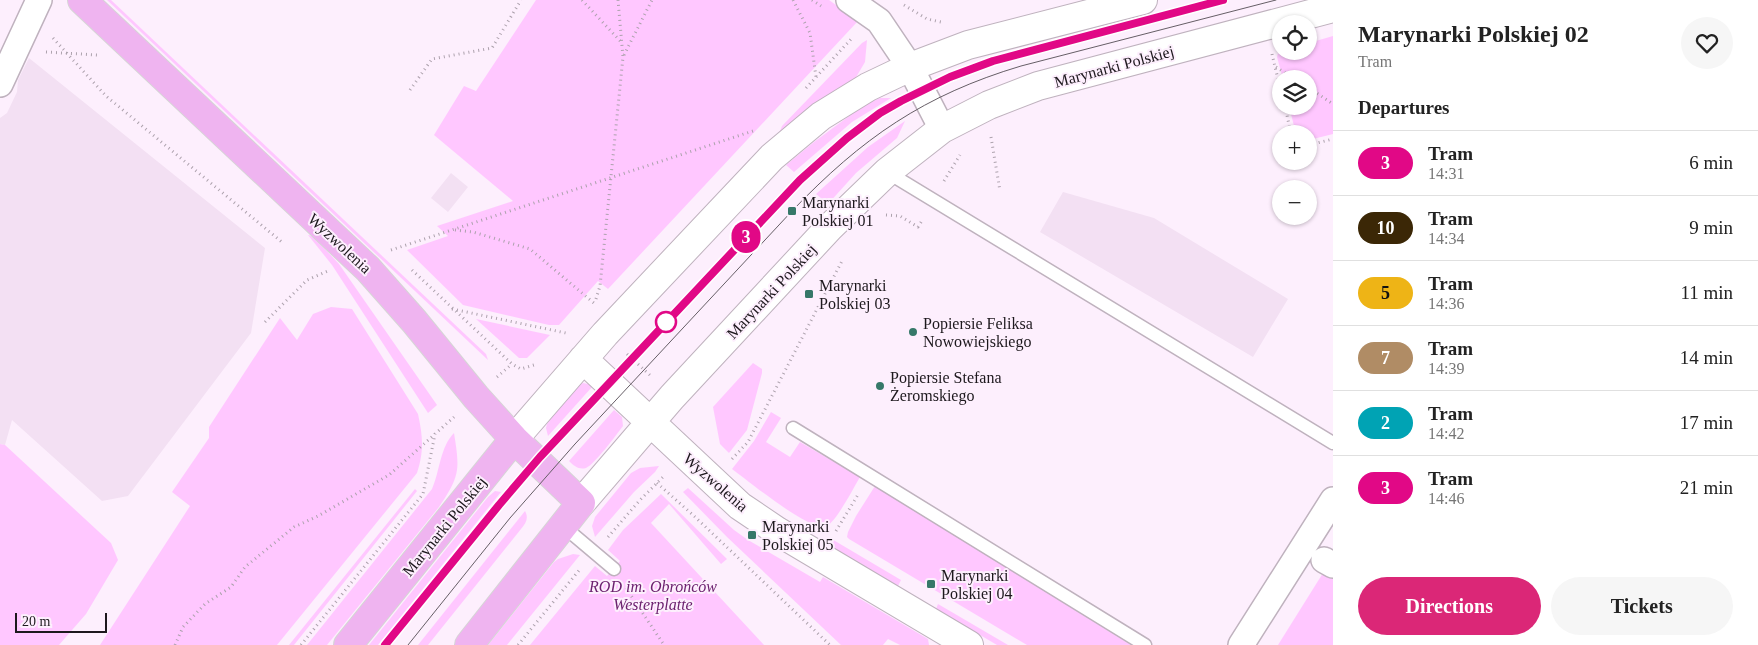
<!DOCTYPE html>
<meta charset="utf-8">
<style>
:root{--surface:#fff;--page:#f6f6f6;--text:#222;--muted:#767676;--line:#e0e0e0;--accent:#db2777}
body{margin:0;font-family:"Times New Roman",serif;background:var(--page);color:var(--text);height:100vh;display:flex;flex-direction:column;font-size:19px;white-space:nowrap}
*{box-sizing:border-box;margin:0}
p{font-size:16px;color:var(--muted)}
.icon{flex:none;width:28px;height:28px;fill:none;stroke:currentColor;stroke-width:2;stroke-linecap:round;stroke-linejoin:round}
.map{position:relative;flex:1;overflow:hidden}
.panel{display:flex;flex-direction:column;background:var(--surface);width:425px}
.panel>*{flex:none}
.badge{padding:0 10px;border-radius:16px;font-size:18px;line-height:32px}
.fabs{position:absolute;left:1272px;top:15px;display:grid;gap:10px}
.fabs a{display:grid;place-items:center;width:45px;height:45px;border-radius:50%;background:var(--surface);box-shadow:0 1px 4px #0004;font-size:25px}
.scale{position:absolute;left:15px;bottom:12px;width:92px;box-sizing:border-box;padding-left:5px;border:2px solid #1d181d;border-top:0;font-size:14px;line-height:18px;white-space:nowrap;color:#1d181d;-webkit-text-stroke:4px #fdeffd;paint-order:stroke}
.map>.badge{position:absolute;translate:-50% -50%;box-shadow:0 0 0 2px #fff}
h2{padding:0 25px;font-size:19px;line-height:45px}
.round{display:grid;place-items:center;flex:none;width:52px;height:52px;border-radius:26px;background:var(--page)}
.summary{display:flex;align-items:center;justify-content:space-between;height:85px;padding:0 25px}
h1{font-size:24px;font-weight:700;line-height:38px}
.action{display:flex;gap:10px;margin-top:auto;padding:10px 25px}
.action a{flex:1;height:58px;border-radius:30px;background:var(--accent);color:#fff;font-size:20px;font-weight:700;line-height:58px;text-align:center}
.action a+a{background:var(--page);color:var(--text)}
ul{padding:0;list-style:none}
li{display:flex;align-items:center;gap:15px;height:65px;padding:0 25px;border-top:1px solid var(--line)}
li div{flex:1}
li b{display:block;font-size:19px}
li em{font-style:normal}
li .badge{min-width:55px;font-weight:700;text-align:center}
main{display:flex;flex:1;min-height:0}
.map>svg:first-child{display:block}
</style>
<main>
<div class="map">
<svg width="1333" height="645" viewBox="0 0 1333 645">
<rect width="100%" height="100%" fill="#fdeffd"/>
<path fill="#f3e0f3" d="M 29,58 L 265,248 L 251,333 L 128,496 L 102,501 L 12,420 L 5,445 L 0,444 L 0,118 L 7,113 L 17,92 L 18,80 Z
M 451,173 L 468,187 L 448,212 L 431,198 Z
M 1063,192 L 1154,218 L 1288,299 L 1253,357 L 1040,232 Z"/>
<path fill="#ffc7ff" d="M 107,0 L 111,0 L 486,354 L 488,360 Z
M 536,0 L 829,0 L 858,21 L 608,289 L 598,281 L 559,325 L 549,325 L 463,305 L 407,250 L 448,236 L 437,226 L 513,201 L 434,135 L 464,86 L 476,91 Z
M 1333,36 L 1333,134 L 1309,140 L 1309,134 L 1296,134 L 1289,106 L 1309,106 L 1309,79 L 1283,79 L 1277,57 L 1279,50 L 1309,51 L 1309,43 Z
M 867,40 L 865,62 L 855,79 L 783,131 L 780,131 L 782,126 L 862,43 Z
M 880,98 L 891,98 L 852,122 L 794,172 L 786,165 L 814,142 L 864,105 Z
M 905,121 L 897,138 L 856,173 L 828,204 L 816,194 L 868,147 Z
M 308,235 L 313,236 L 339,264 L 437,405 L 428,413 L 332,265 Z
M 331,307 L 352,309 L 418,414 C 423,437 424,451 417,473 L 277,645 L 100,645 L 190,506 L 172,492 L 209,438 L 209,427 L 280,318 L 297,340 L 313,314 Z
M 476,319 L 550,335 L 527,358 L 519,358 Z
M 753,363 L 762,369 L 762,373 L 747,430 L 729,453 L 720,444 L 713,407 Z
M 583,383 L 588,384 L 592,387 L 548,436 L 546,428 L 547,424 L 575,387 Z
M 614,410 L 622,417 L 623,426 C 617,434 594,465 586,468 C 579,470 574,466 569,461 Z
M 771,412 L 781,418 L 766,442 L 790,457 L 800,442 L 860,477 C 853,489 837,520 827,526 C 812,534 746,479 732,469 L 754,441 Z
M 454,433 C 460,470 460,476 439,507 L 327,645 L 307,645 L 432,489 C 440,471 440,447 454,433 Z
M 0,444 L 5,445 L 111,543 L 118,560 L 86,614 L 59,645 L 0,645 Z
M 659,466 L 655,472 L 634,492 L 595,537 L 592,526 L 595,517 L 631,473 L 640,468 Z
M 875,486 L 1131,645 L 1027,645 L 849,539 L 847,537 L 848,532 L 856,516 Z
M 688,488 L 734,530 L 748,540 L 820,582 L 823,577 L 928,639 L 929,645 L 900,645 L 888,639 L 883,645 L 841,645 L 727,537 L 683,492 Z
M 415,489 L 417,491 L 294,645 L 289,645 Z
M 495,491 L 501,492 L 378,645 L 369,645 L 488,497 Z
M 661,494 L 727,559 L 721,564 L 669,504 L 651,523 L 764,645 L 530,645 L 595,566 L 607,576 L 620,561 L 608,550 L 623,530 Z
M 525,511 C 529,518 526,523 521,529 L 428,645 L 418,645 Z
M 830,538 L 901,580 L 898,586 L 827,544 Z
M 573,554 L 580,555 L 507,645 L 488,645 L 554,562 L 558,559 Z
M 1333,557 L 1333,645 L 1278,645 Z
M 938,604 L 1008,645 L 997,645 L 936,609 Z"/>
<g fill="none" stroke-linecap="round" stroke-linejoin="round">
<g stroke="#bfb2be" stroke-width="15">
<path id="lane" d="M 887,172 L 1333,443
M 793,428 L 1145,645
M 563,526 L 614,569"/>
</g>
<g stroke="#bfb2be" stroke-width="28">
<path id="street" d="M 849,0 L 879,21 L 910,67 L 942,129
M 0,84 L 39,0
M 1324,560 L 1333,565
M 1241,645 L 1333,500"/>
</g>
<g stroke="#bfb2be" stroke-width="30">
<path id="secondary" d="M 583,359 L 740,506 L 777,531 L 969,645
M 514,439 L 605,334 L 772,157 L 821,116 L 868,87 L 910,67 L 968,45 L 1143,0
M 581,503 L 672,397 L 829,228 L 887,172 L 942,129 L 989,105 L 1038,86 L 1333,8"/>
</g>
<g stroke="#d6d5d6" stroke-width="30">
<path id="primary" d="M 82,0 L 368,269 L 414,321 L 476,397 L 514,439 L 581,503 L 469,645
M 348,645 L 514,439"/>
</g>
<path stroke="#ada2ad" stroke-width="3" stroke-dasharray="1 4" stroke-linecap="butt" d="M 582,0 L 622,43
M 793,0 L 810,33 L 816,77
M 812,0 L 821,6
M 904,5 L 927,19 L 941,22
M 53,38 L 106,96 L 283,243
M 46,52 L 97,55
M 1272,54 L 1281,92
M 624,55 L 652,0
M 1276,67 L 1294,79
M 806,88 L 853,37
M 1309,88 L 1333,104
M 410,90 L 432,59 L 492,48 L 521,0
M 1285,106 L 1291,134
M 991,137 L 1000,191
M 1309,145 L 1333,139
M 944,181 L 960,155
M 886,215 L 900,216 L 918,227 L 923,219
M 455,230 L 473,232 L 530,249 L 595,304
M 391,250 L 756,130
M 412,270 L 512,364 L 521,369 L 537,364
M 596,299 L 600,286 L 623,57 L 618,0
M 452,309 L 566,333
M 265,322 L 307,280 L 328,271
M 627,354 L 652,377
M 497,377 L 512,364
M 732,459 L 748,442 L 843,259
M 657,483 L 693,515 L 830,645
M 836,531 L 859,493
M 608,537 L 640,500 L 665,475
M 626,588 L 664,645
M 175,645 L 183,627 L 205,604 L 231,587 L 245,567 L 294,527 L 318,516 L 389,475 L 434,435
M 301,645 L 423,494 L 435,434 L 454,417
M 518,645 L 581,568"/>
<use href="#lane" stroke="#fff" stroke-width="12"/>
<use href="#street" stroke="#fff" stroke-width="25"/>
<use href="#secondary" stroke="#fff" stroke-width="28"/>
<use href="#primary" stroke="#efb4f0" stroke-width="28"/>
<path stroke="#665e66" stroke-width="1" d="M 385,645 L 499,505 L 540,457 L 800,180 L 847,138 L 880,113 L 901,101 L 950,77 L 993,61 L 1223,0
M 408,645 L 510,518 L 575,444 L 792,211 C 862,138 924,95 1021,66 L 1276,0"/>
</g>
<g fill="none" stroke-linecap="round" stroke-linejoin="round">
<g stroke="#fff" stroke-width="11">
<path id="line" d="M 385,645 L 499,505 L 540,457 L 800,180 L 847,138 L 880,113 L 901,101 L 950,77 L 993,61 L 1223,0"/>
</g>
<use href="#line" stroke="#e10886" stroke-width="8"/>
</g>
<g fill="#367869" stroke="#fdeffd" stroke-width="2">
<rect x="787" y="206" width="10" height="10" rx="2.5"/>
<rect x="804" y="289" width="10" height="10" rx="2.5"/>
<circle cx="913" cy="332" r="5"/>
<circle cx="880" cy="386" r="5"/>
<rect x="747" y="530" width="10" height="10" rx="2.5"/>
<rect x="926" y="579" width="10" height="10" rx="2.5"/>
</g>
<circle fill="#fff" stroke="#e10886" stroke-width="2.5" cx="666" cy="322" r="10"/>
<g text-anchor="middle" stroke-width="4" stroke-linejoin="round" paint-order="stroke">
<g font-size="16" fill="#1d181d" stroke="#fdeffd">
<text transform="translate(1114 66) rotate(-15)" y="6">Marynarki Polskiej</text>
<text transform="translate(340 243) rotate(43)" y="6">Wyzwolenia</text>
<text transform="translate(771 291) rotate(-47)" y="6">Marynarki Polskiej</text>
<text transform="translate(716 482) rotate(41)" y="6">Wyzwolenia</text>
<text transform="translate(444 526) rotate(-51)" y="6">Marynarki Polskiej</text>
</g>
<g font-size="16" fill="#1d181d" stroke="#fdeffd" text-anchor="start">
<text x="802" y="208">Marynarki<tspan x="802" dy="18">Polskiej 01</tspan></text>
<text x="819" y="291">Marynarki<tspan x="819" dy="18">Polskiej 03</tspan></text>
<text x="923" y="329">Popiersie Feliksa<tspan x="923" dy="18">Nowowiejskiego</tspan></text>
<text x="890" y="383">Popiersie Stefana<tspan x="890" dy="18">Żeromskiego</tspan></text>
<text x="762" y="532">Marynarki<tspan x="762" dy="18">Polskiej 05</tspan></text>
<text x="941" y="581">Marynarki<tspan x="941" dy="18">Polskiej 04</tspan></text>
</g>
<g font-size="16" font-style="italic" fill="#6c216f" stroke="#fdeffd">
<text x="653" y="592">ROD im. Obrońców<tspan x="653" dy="18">Westerplatte</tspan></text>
</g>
</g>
</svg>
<div class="fabs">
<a><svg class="icon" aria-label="locate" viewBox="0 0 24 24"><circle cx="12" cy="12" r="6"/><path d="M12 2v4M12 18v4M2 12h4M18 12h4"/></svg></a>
<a><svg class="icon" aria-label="layers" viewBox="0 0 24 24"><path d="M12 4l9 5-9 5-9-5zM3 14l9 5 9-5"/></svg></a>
<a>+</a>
<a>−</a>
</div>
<div class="scale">20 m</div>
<b class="badge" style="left:746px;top:237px;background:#e10886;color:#fff">3</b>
</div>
<section class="panel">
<div class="summary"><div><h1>Marynarki Polskiej 02</h1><p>Tram</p></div><a class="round"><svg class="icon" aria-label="heart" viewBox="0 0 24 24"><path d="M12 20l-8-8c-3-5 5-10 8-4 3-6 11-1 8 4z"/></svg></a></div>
<h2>Departures</h2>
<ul>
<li><span class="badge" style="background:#e10886;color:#fff">3</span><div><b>Tram</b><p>14:31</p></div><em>6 min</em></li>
<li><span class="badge" style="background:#3b2706;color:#fff">10</span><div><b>Tram</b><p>14:34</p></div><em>9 min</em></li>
<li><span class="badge" style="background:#eeb416;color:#111">5</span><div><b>Tram</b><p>14:36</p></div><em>11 min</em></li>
<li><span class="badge" style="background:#b08c65;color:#fff">7</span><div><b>Tram</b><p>14:39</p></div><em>14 min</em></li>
<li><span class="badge" style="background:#00a3b4;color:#fff">2</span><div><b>Tram</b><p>14:42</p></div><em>17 min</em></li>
<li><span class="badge" style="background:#e10886;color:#fff">3</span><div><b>Tram</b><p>14:46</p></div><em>21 min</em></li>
</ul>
<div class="action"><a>Directions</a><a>Tickets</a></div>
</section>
</main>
